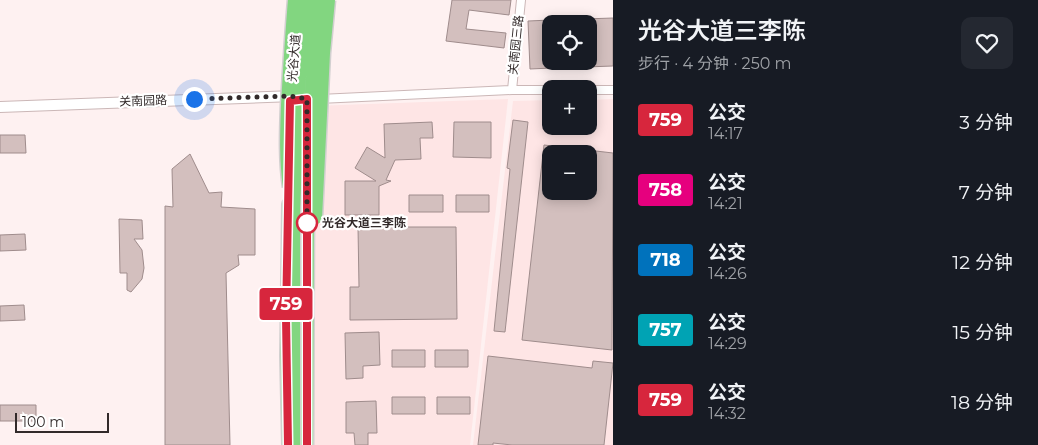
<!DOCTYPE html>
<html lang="zh">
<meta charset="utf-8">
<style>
:root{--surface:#171b24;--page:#242831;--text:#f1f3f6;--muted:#9ea1a6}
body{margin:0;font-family:Montserrat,"Noto Sans SC",sans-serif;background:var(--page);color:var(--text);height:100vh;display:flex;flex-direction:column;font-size:19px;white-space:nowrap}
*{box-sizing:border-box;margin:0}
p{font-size:16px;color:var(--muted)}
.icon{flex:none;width:28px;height:28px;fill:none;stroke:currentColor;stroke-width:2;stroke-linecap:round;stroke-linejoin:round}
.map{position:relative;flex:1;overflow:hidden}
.sheet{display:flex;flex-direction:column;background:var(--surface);width:425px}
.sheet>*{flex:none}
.badge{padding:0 10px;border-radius:4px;font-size:18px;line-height:32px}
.fabs{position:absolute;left:542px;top:15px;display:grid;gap:10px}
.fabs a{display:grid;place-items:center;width:55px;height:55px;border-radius:10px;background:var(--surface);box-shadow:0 2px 12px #0003;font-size:25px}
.scale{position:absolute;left:15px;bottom:12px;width:94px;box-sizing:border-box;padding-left:5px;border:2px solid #322a2a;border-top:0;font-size:14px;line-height:18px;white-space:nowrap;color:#322a2a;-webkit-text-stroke:4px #fff;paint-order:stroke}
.you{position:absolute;width:25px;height:25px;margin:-12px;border:4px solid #fff;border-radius:50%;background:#1a73e8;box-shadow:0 0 0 8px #1a73e833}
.map>.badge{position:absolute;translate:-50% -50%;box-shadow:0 0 0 2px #fff}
.round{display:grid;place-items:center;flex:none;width:52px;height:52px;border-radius:10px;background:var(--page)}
.head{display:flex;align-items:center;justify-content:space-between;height:85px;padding:0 25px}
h1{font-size:24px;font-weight:600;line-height:38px}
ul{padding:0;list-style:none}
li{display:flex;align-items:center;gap:15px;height:70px;padding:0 25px}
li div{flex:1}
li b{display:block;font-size:19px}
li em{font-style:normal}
li .badge{min-width:55px;font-weight:700;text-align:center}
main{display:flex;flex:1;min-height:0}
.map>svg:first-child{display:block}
</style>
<main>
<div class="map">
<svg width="613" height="445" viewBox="0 0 613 445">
<rect width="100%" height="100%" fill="#fef1f1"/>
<path fill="#fee5e5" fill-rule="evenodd" d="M 508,99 L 470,445 L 314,445 L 313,106 Z
M 613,99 L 613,445 L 473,445 L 513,101 L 551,100 L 551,126 L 589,126 L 589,100 ZM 551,154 L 589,154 L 589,191 L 551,191 Z"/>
<path fill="#d3bfbe" stroke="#9f8c8c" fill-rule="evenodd" d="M 452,0 L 511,0 L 509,15 L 469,10 L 466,29 L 506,33 L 504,48 L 446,41 Z
M 613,18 L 613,66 L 585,67 L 585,61 L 589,61 L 589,24 L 584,24 L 584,19 Z
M 551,20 L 551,61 L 574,61 L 574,67 L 530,69 L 528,21 Z
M 513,120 L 528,122 L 505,332 L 494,331 L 510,169 L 507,168 Z
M 432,122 L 433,138 L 420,138 L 421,159 L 395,160 L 386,180 L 391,181 L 379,186 L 379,215 L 345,215 L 345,181 L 376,181 L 355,168 L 367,147 L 385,158 L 384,124 Z
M 454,122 L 491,122 L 491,158 L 453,157 Z
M 0,135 L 25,135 L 26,153 L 0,153 Z
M 544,145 L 613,153 L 612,350 L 522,340 ZM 551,154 L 589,154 L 589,191 L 551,191 Z
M 190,154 L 209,193 L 222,192 L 221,207 L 255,209 L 255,255 L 238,255 L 239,265 L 226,273 L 230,445 L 165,445 L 165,206 L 173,207 L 172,169 Z
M 409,195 L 443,195 L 443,212 L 409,212 Z
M 456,195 L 489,195 L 489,212 L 456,212 Z
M 119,219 L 142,220 L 143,239 L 134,239 L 142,250 L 144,268 L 142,279 L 131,292 L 127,290 L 127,273 L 120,273 Z
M 358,227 L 456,227 L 457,319 L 350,320 L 350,287 L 359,287 Z
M 25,234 L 26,250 L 0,251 L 0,235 Z
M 24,305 L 25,320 L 0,321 L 0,306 Z
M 379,332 L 380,365 L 363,366 L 363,378 L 346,379 L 345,333 Z
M 392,350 L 425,350 L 425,367 L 392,367 Z
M 435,350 L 468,350 L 468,367 L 435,367 Z
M 488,356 L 592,368 L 593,361 L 613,363 L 604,445 L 512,445 L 493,443 L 493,445 L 478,445 Z
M 392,397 L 425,397 L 425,414 L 392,414 Z
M 437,397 L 470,397 L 470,414 L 437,414 Z
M 376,401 L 377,433 L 368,433 L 368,445 L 355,445 L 354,433 L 346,433 L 346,402 Z
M 0,405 L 36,405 L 36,421 L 0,421 Z"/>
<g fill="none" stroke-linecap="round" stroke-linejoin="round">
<g stroke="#cbb7b7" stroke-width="10">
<path id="minor" d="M 512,90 L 521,0
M 589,90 L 613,90
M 319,99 L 512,90 L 551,90"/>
</g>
<g stroke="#cbb7b7" stroke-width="12">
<path id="secondary" d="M 0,107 L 294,96"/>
</g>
<g stroke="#d2d0d0" stroke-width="14">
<path id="primary" d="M 288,445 L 286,356 L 288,204"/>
</g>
<use href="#minor" stroke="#fff" stroke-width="8"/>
<use href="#secondary" stroke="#fff" stroke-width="10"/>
<use href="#primary" stroke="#a1e0a0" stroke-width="11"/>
<g stroke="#d2d0d0" stroke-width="15" stroke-linecap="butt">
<path id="trunk-bridge" d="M 289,187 C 285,160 286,133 287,105 C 289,70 291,35 294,0
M 316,218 L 324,53 L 329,0
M 294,445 L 294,213 L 299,90 L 306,0
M 307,445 L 308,196 L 311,91 L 318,0"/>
</g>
<use href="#trunk-bridge" stroke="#82d680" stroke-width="12"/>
</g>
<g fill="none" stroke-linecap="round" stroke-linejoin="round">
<g stroke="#fff" stroke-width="11">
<path id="line" d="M 288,445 L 286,317 L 290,101 L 307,99 L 307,445"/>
</g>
<use href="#line" stroke="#d7263d" stroke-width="8"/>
<path stroke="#322a2a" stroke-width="5" stroke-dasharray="0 9" d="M 194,99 L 290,96 L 307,99 L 307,223"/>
</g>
<circle fill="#fff" stroke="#d7263d" stroke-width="2.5" cx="307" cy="223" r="10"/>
<g text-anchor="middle" stroke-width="4.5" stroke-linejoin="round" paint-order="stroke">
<g font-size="12" fill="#322a2a" stroke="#fff">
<text transform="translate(516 45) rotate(-84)" y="4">关南园三路</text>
<text transform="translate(294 58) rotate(-85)" y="4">光谷大道</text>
<text transform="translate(143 101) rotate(-2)" y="4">关南园路</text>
</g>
<g font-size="12" font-weight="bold" fill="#322a2a" stroke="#fff" text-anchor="start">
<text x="322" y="227">光谷大道三李陈</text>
</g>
</g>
</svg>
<div class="fabs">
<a><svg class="icon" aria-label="locate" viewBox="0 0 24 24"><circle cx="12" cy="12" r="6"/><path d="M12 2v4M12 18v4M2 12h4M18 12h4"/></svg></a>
<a>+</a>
<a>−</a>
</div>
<div class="scale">100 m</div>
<div class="you" style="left:194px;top:99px"></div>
<b class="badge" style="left:286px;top:304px;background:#d7263d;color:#fff">759</b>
</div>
<section class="sheet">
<div class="head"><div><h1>光谷大道三李陈</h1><p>步行 · 4 分钟 · 250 m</p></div><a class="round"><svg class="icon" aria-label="heart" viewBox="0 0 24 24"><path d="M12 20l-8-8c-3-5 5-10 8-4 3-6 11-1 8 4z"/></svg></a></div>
<ul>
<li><span class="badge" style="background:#d7263d;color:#fff">759</span><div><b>公交</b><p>14:17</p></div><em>3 分钟</em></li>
<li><span class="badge" style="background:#e6007e;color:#fff">758</span><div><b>公交</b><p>14:21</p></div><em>7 分钟</em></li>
<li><span class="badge" style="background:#0072bc;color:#fff">718</span><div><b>公交</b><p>14:26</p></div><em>12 分钟</em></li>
<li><span class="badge" style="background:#00a3b4;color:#fff">757</span><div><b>公交</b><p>14:29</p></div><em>15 分钟</em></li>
<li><span class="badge" style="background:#d7263d;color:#fff">759</span><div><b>公交</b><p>14:32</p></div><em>18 分钟</em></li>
</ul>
</section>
</main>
